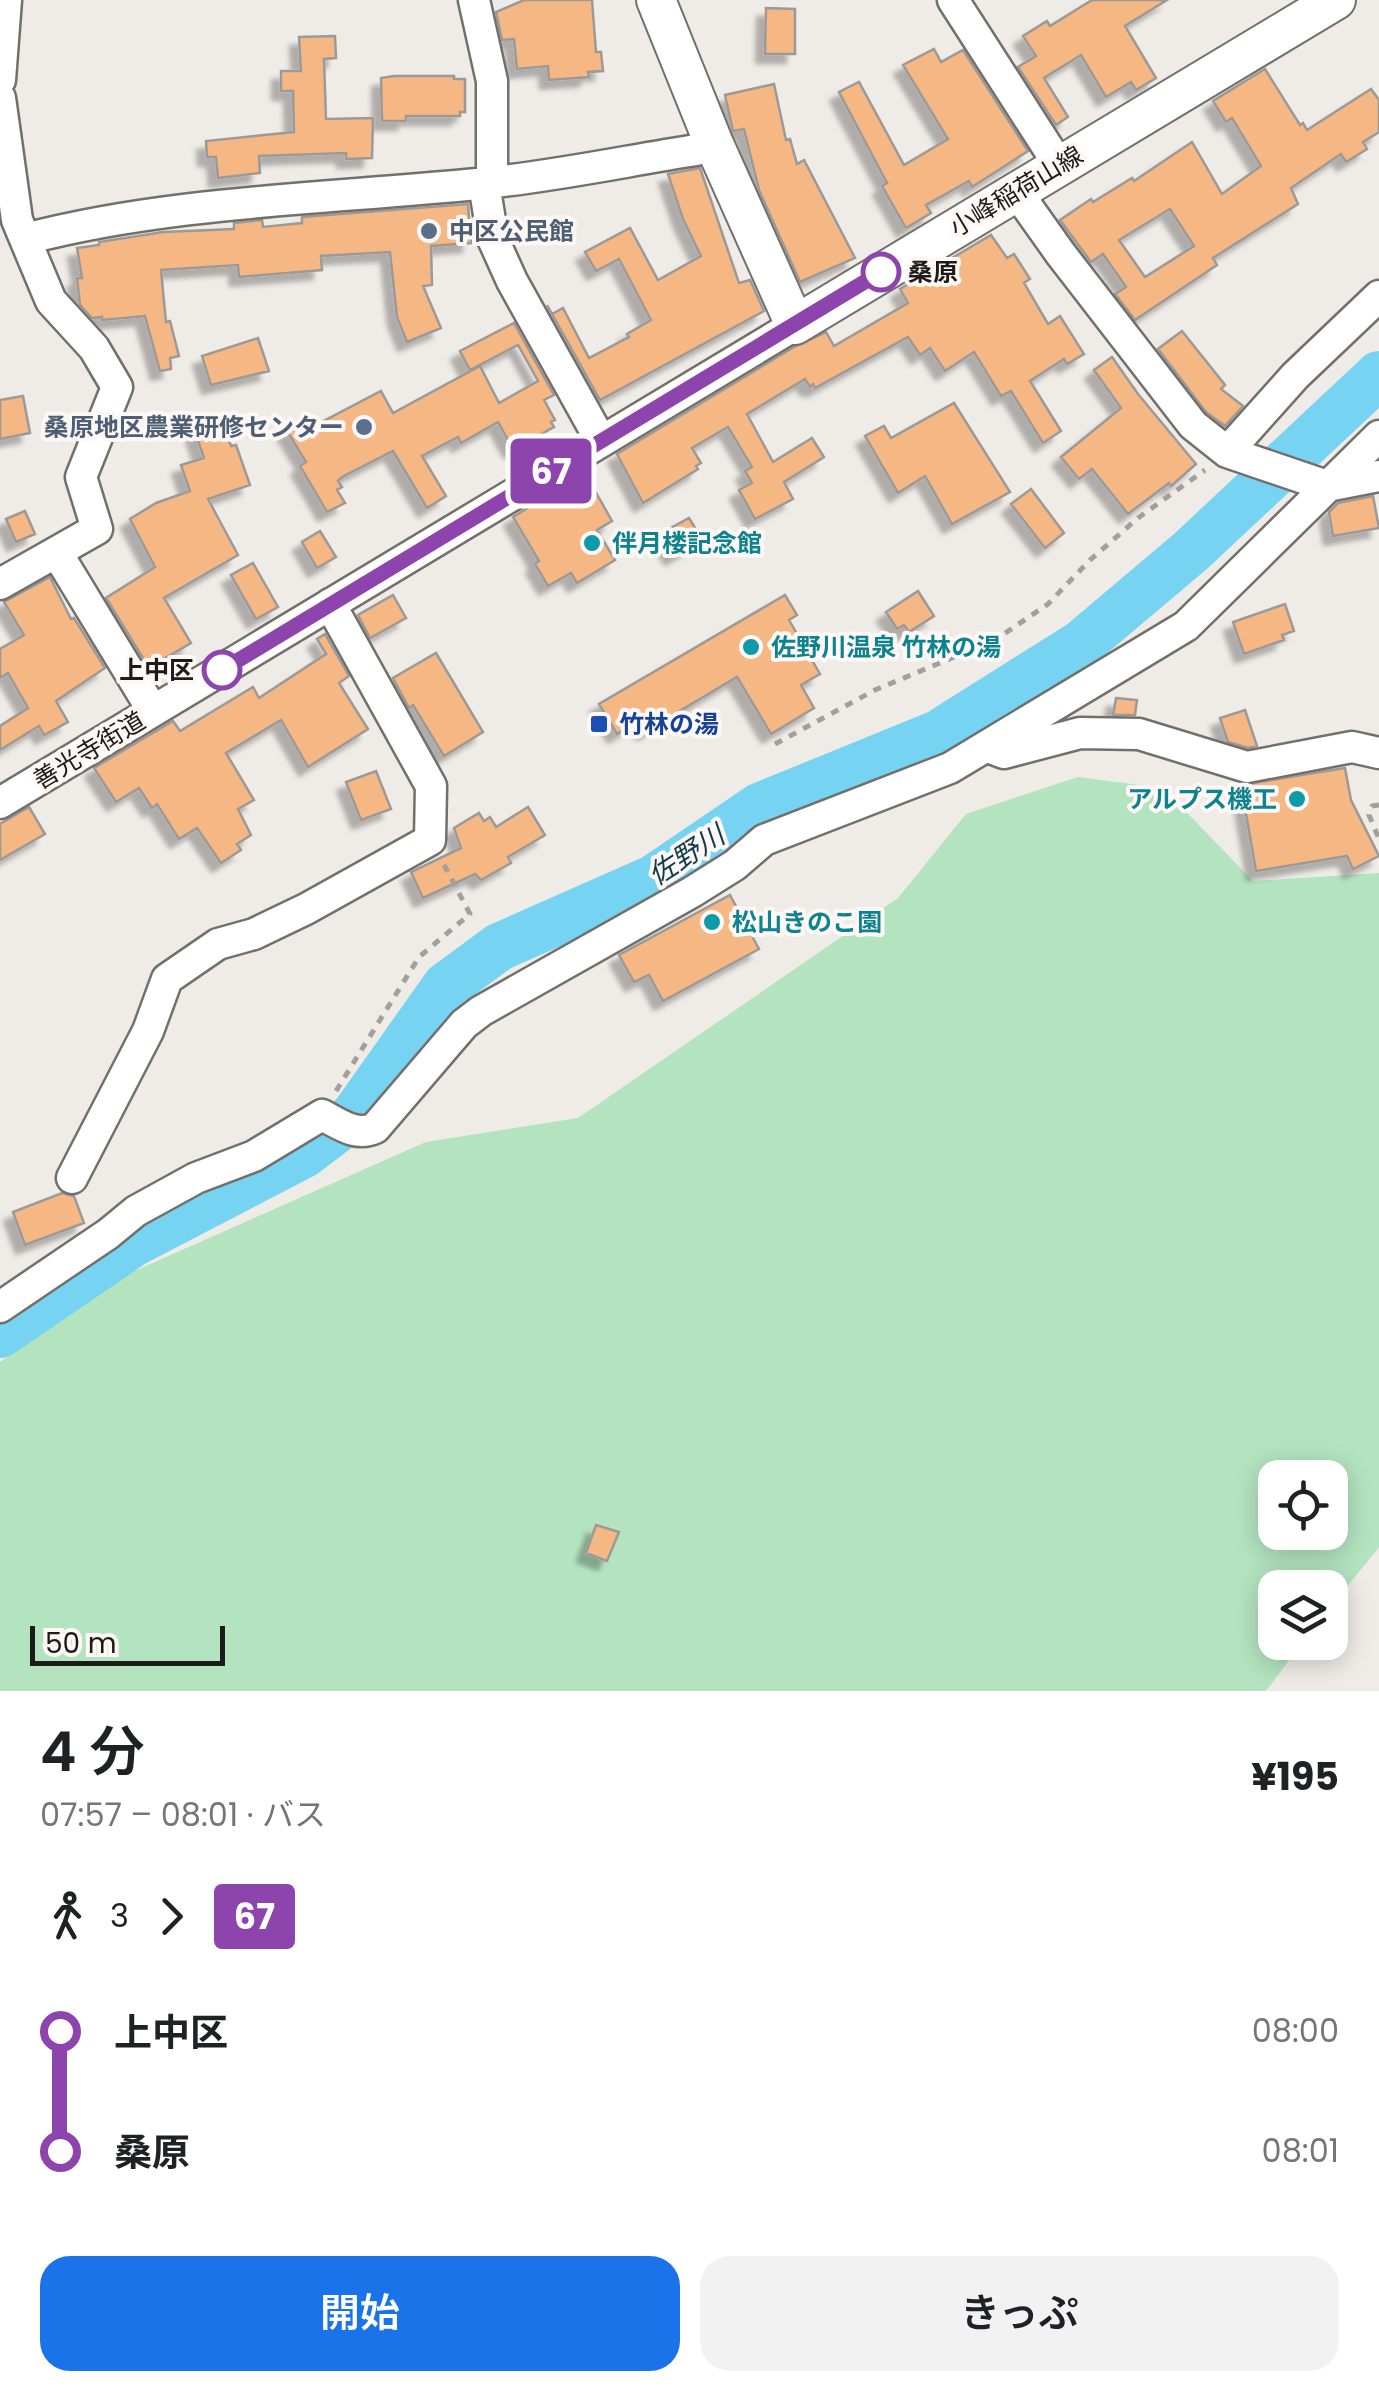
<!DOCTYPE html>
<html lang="ja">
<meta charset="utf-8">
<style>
:root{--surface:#fff;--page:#f2f2f2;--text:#202124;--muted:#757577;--accent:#1a73e8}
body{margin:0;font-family:Poppins,"Noto Sans JP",sans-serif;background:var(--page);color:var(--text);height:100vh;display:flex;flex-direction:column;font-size:38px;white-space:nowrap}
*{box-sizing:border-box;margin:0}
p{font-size:32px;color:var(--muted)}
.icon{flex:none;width:55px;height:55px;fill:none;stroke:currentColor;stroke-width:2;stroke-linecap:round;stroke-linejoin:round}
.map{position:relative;height:1691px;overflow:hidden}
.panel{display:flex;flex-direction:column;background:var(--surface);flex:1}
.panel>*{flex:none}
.badge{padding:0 20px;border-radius:8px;font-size:35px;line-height:65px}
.controls{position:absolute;left:1258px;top:1460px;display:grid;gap:20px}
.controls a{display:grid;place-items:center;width:90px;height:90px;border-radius:20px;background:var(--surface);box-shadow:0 5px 25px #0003;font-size:50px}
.scale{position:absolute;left:30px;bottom:25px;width:195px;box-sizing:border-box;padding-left:10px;border:5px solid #1c1b19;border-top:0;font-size:28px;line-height:35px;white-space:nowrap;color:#1c1b19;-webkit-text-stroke:8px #fdf8f5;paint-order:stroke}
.map>.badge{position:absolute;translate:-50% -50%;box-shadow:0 0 0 5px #fff}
.legs{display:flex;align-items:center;gap:15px;height:110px;padding:0 40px;font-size:32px}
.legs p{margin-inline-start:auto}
.headline{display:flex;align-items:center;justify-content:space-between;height:170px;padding:0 40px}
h1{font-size:55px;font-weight:600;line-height:75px}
.action{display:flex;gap:20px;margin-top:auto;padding:20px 40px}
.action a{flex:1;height:115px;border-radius:30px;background:var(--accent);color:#fff;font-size:40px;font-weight:600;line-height:115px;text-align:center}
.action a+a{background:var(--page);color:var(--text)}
ul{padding:0 40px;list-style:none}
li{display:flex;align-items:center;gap:35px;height:120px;font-size:38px}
li i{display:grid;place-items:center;width:15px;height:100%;margin:0 12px;background:currentColor}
li i::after{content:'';width:25px;height:25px;margin:-12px;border:8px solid;border-radius:50%;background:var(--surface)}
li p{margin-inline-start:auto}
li:first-child i{background:linear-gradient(#0000 50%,currentColor 0)}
li:last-child i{background:linear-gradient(currentColor 50%,#0000 0)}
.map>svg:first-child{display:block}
</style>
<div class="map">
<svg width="1379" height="1691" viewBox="0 0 1379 1691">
<defs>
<filter id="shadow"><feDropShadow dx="-9" dy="9" stdDeviation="2.5" flood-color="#0004"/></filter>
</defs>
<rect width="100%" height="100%" fill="#efebe7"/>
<path fill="#b3e3bf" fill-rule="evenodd" d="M 1078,777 L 1163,788 L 1253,881 L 1379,873 L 1379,1547 L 1330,1608 L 1330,1588 L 1275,1588 L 1275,1642 L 1302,1643 L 1266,1691 L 0,1691 L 0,1362 L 130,1273 L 426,1142 L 578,1118 L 898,898 L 966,814 ZM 1275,1478 L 1330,1478 L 1330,1532 L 1275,1532 Z"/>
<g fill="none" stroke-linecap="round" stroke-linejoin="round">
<path stroke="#76d3f1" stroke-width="48" d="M 0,1334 L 133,1243 L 304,1154 L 354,1116 L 446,986 L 499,947 L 653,879 L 759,807 L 938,734 L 1081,644 L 1191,551 L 1379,375"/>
</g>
<path fill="#f5b884" stroke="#9d9996" stroke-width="2.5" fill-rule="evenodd" filter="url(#shadow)" d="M 524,0 L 592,0 L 596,52 L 601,52 L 603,71 L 588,72 L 589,77 L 549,80 L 548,66 L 517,69 L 514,39 L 502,40 L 496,12 Z
M 1092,0 L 1167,0 L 1125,26 L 1156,78 L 1136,90 L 1131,82 L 1106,97 L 1081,55 L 1044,78 L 1068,117 L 1056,125 L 1018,67 L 1036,56 L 1023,36 L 1047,21 L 1050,26 Z
M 766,8 L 795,9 L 795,54 L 765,54 Z
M 335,36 L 336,58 L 324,59 L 326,119 L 373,118 L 372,158 L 346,159 L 346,153 L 259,156 L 260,173 L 218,178 L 216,157 L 207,157 L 206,141 L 294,132 L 293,91 L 281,91 L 281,71 L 301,71 L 299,37 Z
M 934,49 L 941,62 L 963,50 L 1028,151 L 972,187 L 969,181 L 926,205 L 931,213 L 906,228 L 882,186 L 887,183 L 839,92 L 859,82 L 904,165 L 948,139 L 903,65 Z
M 1265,69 L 1300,125 L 1303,123 L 1307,130 L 1371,89 L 1379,100 L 1379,132 L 1363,142 L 1367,149 L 1346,162 L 1341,154 L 1291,188 L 1298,204 L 1213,258 L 1217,265 L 1135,320 L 1115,294 L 1126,287 L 1103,254 L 1091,262 L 1060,220 L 1091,199 L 1093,202 L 1132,178 L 1134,181 L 1192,142 L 1222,194 L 1261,166 L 1232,118 L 1226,122 L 1213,101 ZM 1170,209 L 1194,246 L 1145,277 L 1119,240 Z
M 394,76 L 454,76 L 454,79 L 465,79 L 465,112 L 460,112 L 460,116 L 406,116 L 406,121 L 382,121 L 381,78 Z
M 774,84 L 786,140 L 790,139 L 797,164 L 804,160 L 855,258 L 800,282 L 759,190 L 744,129 L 733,131 L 725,95 Z
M 700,168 L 739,283 L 750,280 L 764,311 L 600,400 L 547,305 L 552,314 L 563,308 L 589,358 L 629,337 L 627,334 L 651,320 L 619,259 L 596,271 L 585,252 L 630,228 L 658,280 L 701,256 L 683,219 L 668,174 Z
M 468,204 L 471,243 L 431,246 L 432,285 L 423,286 L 441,328 L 407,342 L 397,317 L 390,252 L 321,256 L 322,270 L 239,277 L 238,265 L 161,270 L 166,322 L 170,321 L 179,356 L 170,358 L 171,369 L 160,371 L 145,316 L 102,320 L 102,317 L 92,318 L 80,305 L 77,278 L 82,278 L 77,248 L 99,245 L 99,242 L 163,232 L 234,229 L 234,223 L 262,220 L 263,227 L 302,223 L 302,217 Z
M 991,235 L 1007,258 L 1014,254 L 1030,279 L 1024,283 L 1048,324 L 1060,316 L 1084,354 L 1067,364 L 1064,359 L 1030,381 L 1061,431 L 1043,443 L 1011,391 L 1001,396 L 974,352 L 945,371 L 930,348 L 920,355 L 908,337 L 815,388 L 813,384 L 810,387 L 805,379 L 747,414 L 773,462 L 812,438 L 824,457 L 784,482 L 793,499 L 755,519 L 739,490 L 752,483 L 745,471 L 752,467 L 728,427 L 692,448 L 701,463 L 696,466 L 698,469 L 643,503 L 617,454 L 794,347 L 826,332 L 834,346 L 908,303 L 900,289 Z
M 514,323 L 554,395 L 544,400 L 555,420 L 551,422 L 554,427 L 513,449 L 498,422 L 461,443 L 458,437 L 422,456 L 446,496 L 427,508 L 393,451 L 342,477 L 338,481 L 342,487 L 337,490 L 345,503 L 327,512 L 300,466 L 306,462 L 287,431 L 308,419 L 312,427 L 381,391 L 393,413 L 480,366 L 499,403 L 538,381 L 518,345 L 470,370 L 460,351 Z
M 1182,331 L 1225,385 L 1221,389 L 1243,406 L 1225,426 L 1206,412 L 1158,349 Z
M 258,338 L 269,371 L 211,385 L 202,356 Z
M 1112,357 L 1138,394 L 1196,464 L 1171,486 L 1169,483 L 1128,514 L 1092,469 L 1079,479 L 1061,457 L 1121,408 L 1094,370 Z
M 23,396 L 30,433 L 0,439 L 0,400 Z
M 954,403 L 1010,492 L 952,524 L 925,476 L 898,493 L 865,436 L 884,426 L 891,438 Z
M 223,422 L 231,446 L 236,445 L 250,485 L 208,499 L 238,555 L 164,598 L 191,643 L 164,659 L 169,666 L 154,676 L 106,598 L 155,567 L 130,519 L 156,503 L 190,491 L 181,465 L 204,458 L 195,432 Z
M 585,473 L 612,521 L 597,530 L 615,560 L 577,583 L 571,573 L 548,586 L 535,564 L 539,561 L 513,517 Z
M 1031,489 L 1064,533 L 1045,548 L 1011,504 Z
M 1373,496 L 1379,528 L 1333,536 L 1329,512 L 1338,503 Z
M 25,511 L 35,534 L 16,542 L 6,519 Z
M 689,518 L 702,539 L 674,556 L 660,534 Z
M 320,531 L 336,557 L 317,568 L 302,542 Z
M 253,563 L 278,607 L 256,619 L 231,575 Z
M 50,577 L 71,619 L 74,618 L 105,668 L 56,701 L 68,722 L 44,735 L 39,726 L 0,750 L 0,726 L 28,708 L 8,673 L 0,678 L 0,649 L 24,635 L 4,602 Z
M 918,591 L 934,616 L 909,632 L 904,625 L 897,629 L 886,612 Z
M 393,595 L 406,618 L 370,638 L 358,615 Z
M 785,595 L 797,615 L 789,620 L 820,674 L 801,685 L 814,708 L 771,734 L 737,677 L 646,731 L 639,720 L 617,734 L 599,704 Z
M 1285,604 L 1294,631 L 1282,635 L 1284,640 L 1244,654 L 1233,622 Z
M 325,634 L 349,676 L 339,683 L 368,729 L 308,767 L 281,720 L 226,753 L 254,800 L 238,809 L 251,835 L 237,844 L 241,850 L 221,863 L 197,828 L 179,839 L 157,804 L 152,808 L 139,788 L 116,802 L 94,768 L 173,721 L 180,731 L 253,687 L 259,698 L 326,654 L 317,639 Z
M 436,653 L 483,732 L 444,756 L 413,705 L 409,708 L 393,678 Z
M 1116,698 L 1137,700 L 1135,715 L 1113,715 Z
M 1245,710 L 1257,746 L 1248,748 L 1228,742 L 1220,718 Z
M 1345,768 L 1351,800 L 1379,856 L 1353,869 L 1347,856 L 1256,871 L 1241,785 Z
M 376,771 L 391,809 L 361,820 L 346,782 Z
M 29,807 L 45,834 L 0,860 L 0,824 Z
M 528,807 L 545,835 L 508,857 L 511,863 L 481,880 L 475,874 L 423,898 L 411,872 L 461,848 L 454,828 L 479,813 L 484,821 L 490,817 L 496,827 Z
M 730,895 L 759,949 L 663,1001 L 649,975 L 634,982 L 619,955 Z
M 62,1193 L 74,1196 L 84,1223 L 25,1245 L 13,1212 Z
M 596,1525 L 619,1532 L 607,1561 L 586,1553 Z"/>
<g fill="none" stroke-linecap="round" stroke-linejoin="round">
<g stroke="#73706c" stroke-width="35">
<path id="minor" d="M 474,0 L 492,81 L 492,170 L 486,196 L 493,239 L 512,281 L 601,441
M 953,0 L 1059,165
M 0,80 L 6,0
M 0,98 L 17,220 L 51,301 L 94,348 L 117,387 L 81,477 L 97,529 L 0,584
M 1016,191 L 1060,253 L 1193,425 L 1227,452 L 1327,486 L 1379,476
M 25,239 C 174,200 333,199 486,183 C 556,176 626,161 696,150 L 714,144
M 1227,452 L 1295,376 L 1379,296
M 57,553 L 153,711
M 988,747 L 1004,753 L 1080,733 L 1139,734 L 1247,767 L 1352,747 L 1379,753
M 0,803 L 795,325
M 72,1178 L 148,1031 L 167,979 L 218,944 L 254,934 L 306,909 L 430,840 L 431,786 L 330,604
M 0,1307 L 108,1234 L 136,1211 L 196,1178 L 254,1156 L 322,1115 C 340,1124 356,1137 375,1128 L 464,1024 L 481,1011 L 692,892 L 735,865 L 764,840 L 950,768 L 1186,626 L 1379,436"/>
</g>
<g stroke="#73706c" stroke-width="42">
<path id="major" d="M 656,0 L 714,144 L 795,325 L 1336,0"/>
</g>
<path stroke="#a29f9c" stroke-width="5" stroke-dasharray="8 8" stroke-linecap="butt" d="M 775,744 L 875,690 L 995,640 L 1048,604 L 1090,560 L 1138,518 L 1205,470
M 1379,805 L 1372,806 L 1369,815 L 1379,839
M 336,1091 L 419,957 L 470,914 L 442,861"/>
<use href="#minor" stroke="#fff" stroke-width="30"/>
<use href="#major" stroke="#fff" stroke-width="38"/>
</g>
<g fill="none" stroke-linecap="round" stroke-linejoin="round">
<g stroke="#fff" stroke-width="22">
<path id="line-1" d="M 222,670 L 881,272"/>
</g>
<use href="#line-1" stroke="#8e44ad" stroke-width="15"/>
</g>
<g fill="#5c6f8a" stroke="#fdf8f5" stroke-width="4">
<circle cx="429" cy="231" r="10"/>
<circle cx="364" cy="427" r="10"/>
</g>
<g fill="#fff" stroke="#8e44ad" stroke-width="5">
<circle cx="881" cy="272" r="18"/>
<circle cx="222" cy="670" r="18"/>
</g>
<g fill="#0f9aa8" stroke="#fdf8f5" stroke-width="4">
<circle cx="592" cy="543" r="10"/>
<circle cx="751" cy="647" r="10"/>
<circle cx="1297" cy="799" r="10"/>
<circle cx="712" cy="922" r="10"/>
</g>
<rect fill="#1a4fb4" stroke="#fdf8f5" stroke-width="4" x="589" y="714" width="20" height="20" rx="5"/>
<g text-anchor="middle" stroke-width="8" stroke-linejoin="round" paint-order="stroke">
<g font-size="25" fill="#1c1b19" stroke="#fdf8f5">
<text transform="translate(1016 191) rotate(-31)" y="9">小峰稲荷山線</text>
<text transform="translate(89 750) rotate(-31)" y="9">善光寺街道</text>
</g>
<g font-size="25" font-weight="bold" fill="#4e5e75" stroke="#fdf8f5" text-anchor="start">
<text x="449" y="240">中区公民館</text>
<text x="344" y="436" text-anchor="end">桑原地区農業研修センター</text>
</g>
<g font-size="25" font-weight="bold" fill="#1c1b19" stroke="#fdf8f5" text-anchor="start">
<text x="908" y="281">桑原</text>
<text x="194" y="679" text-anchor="end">上中区</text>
</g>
<g font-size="25" font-weight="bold" fill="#0d838f" stroke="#fdf8f5" text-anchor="start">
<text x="612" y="552">伴月楼記念館</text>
<text x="771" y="656">佐野川温泉 竹林の湯</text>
<text x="1277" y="808" text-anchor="end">アルプス機工</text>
<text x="732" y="931">松山きのこ園</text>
</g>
<g font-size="25" font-weight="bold" fill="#164399" stroke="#fdf8f5" text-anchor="start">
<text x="619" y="733">竹林の湯</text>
</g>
<g font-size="28" font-style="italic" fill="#103b48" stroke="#fdf8f5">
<text transform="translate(686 855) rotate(-33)" y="10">佐野川</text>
</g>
</g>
</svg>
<div class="controls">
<a><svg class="icon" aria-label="locate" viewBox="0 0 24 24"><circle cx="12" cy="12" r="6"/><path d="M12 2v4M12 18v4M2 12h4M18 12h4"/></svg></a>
<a><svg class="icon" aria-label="layers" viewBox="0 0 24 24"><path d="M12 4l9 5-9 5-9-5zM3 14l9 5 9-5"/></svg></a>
</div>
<div class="scale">50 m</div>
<b class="badge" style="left:551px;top:471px;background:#8e44ad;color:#fff">67</b>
</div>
<section class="panel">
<div class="headline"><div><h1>4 分</h1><p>07:57 – 08:01 · バス</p></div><b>¥195</b></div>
<div class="legs"><svg class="icon" aria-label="walk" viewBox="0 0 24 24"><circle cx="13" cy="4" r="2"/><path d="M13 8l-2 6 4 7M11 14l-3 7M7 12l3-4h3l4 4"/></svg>3<svg class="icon" aria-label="forward" viewBox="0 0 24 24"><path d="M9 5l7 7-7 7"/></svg><b class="badge" style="background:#8e44ad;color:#fff">67</b></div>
<ul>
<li><i style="color:#8e44ad"></i><b>上中区</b><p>08:00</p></li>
<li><i style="color:#8e44ad"></i><b>桑原</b><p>08:01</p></li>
</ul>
<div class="action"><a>開始</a><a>きっぷ</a></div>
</section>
